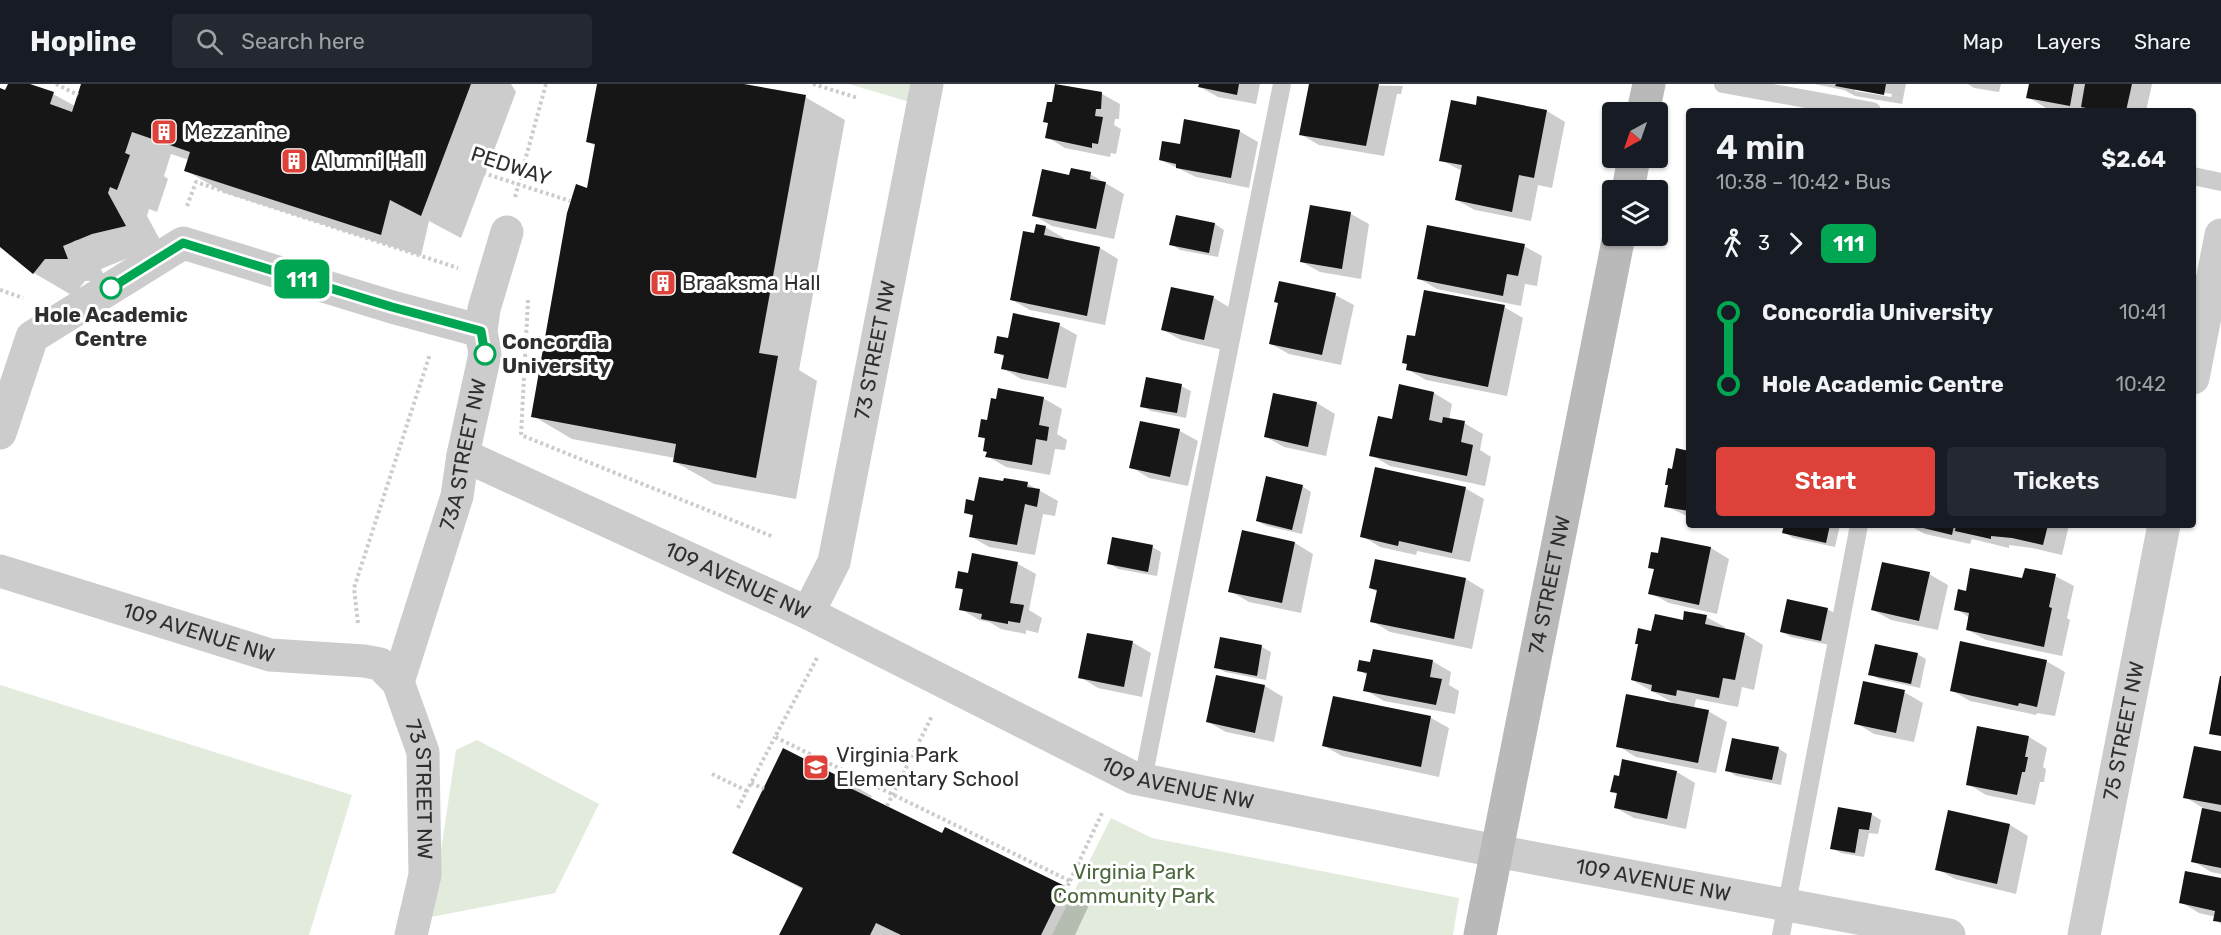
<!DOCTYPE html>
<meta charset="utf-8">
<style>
:root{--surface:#171b24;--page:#242831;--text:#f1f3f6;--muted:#9ea1a6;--line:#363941;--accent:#dd4139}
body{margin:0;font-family:Rubik,sans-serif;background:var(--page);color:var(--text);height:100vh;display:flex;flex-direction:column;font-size:22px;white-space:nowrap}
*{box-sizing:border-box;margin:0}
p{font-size:20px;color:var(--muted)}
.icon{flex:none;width:33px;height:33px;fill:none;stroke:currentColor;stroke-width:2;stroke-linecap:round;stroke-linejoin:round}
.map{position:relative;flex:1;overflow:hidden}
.side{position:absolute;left:1686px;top:24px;width:510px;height:420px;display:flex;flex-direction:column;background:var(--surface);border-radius:6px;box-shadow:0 2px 4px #0004}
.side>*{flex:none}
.badge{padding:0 12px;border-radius:9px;font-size:21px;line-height:39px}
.needle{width:39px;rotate:220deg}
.tools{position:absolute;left:1602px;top:18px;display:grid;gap:12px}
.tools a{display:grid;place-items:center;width:66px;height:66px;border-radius:6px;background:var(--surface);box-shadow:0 2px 4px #0004;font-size:30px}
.map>.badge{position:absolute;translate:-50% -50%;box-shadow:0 0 0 3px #fff}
.legs{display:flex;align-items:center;gap:9px;height:66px;padding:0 30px;font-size:20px}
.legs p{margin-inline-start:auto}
.summary{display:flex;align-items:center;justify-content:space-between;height:102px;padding:0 30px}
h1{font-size:33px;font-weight:600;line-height:45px}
.primary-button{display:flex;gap:12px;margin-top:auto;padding:12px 30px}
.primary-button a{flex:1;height:69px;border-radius:6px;background:var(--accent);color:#fff;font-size:24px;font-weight:600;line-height:69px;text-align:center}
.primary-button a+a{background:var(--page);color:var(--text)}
ul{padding:0 30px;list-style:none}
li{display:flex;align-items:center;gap:21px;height:72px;font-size:22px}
li i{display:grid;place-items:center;width:9px;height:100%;margin:0 8px;background:currentColor}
li i::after{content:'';width:15px;height:15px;margin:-8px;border:4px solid;border-radius:50%;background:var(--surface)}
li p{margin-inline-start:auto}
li:first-child i{background:linear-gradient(#0000 50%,currentColor 0)}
li:last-child i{background:linear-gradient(currentColor 50%,#0000 0)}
header{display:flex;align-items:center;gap:36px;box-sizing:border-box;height:84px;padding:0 30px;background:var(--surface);border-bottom:2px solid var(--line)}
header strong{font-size:28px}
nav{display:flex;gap:33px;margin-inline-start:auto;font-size:21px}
.search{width:420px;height:54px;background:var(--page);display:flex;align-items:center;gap:15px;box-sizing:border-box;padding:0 21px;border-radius:6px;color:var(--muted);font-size:22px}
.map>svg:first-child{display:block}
</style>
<header>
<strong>Hopline</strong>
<div class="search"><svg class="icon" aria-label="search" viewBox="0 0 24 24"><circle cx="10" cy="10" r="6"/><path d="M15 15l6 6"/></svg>Search here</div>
<nav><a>Map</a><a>Layers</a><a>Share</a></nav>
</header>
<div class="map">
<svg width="2221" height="851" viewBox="0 0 2221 851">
<rect width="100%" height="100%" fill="#fff"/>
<path fill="#e3ebdd" d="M 849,0 L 927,0 L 923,22 Z
M 0,601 L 352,711 L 309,851 L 0,851 Z
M 477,656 L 599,720 L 555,809 L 431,833 L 456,666 Z
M 1111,734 L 1152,754 L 1459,814 L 1453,851 L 1052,851 Z"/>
<path fill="#0003" fill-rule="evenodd" d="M 9,0 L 25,0 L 53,10 L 75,22 L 83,0 L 511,0 L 516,8 L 461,154 L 429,137 L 421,172 L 225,109 L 185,86 L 189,76 L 171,70 L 164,92 L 168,95 L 157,128 L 149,125 L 147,132 L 165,165 L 133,172 L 101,185 L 106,197 L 85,197 L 73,212 L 34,189 L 0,161 L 0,6 L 6,8 Z
M 598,0 L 736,0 L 805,13 L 845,36 L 799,286 L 817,297 L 796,415 L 714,400 L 675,378 L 675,374 L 572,355 L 533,332 L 588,106 L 596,62 L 588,58 Z
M 1201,0 L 1260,0 L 1256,20 L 1218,13 L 1200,3 Z
M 1310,0 L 1403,2 L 1401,10 L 1397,10 L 1384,72 L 1319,61 L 1300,50 Z
M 1814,0 L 1906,0 L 1902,20 L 1855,12 L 1844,6 ZM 1855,4 L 1892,10 L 1891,13 L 1855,7 Z
M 1968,0 L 2001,0 L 1999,8 L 1974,4 Z
M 2030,0 L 2152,0 L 2146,27 L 2063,27 L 2046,24 L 2028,13 Z
M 1102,10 L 1120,20 L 1119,35 L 1115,35 L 1114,41 L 1121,45 L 1116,70 L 1111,69 L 1110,73 L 1065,64 L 1047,53 Z
M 1479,14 L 1547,27 L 1565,38 L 1552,104 L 1538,101 L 1531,137 L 1475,126 L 1456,116 L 1462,87 L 1441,76 L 1477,23 Z
M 1239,47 L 1258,58 L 1249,104 L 1196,93 L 1161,76 L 1181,62 Z
M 1090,90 L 1124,110 L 1114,155 L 1052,142 L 1033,131 Z
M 1311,123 L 1351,130 L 1369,140 L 1361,195 L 1320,188 L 1302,178 Z
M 1215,140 L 1224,146 L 1218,173 L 1180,166 L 1171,160 Z
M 1045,143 L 1064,154 L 1063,156 L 1100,164 L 1118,175 L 1105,241 L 1030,226 L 1012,216 L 1035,151 Z
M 1524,162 L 1542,172 L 1537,202 L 1525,200 L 1521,222 L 1437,205 L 1418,194 Z
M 1335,211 L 1354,221 L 1341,281 L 1289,270 L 1271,260 Z
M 1214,214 L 1232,225 L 1223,266 L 1181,256 L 1163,246 Z
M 1504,223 L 1523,234 L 1507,312 L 1426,296 L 1407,285 L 1416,254 Z
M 1059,241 L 1077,251 L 1066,304 L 1021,295 L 1003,284 L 1005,273 L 995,268 L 1009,256 Z
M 1181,302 L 1191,307 L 1186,334 L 1151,327 L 1142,322 Z
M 1400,302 L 1434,309 L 1452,320 L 1449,336 L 1464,339 L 1483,350 L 1480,366 L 1491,373 L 1485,402 L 1390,382 L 1371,371 L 1393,337 Z
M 1043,314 L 1062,325 L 1057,350 L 1067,356 L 1065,366 L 1055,365 L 1050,391 L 1006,383 L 987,372 L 987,356 L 979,352 L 989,337 Z
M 1317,319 L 1335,330 L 1326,372 L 1284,363 L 1266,353 Z
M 1180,347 L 1198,357 L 1188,402 L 1149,394 L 1131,383 Z
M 1689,368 L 1689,433 L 1666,422 L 1673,387 Z
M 1005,396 L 1028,400 L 1058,417 L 1055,432 L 1043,430 L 1035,471 L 989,463 L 970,452 L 974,433 L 966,428 L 975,419 L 1004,399 Z
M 1302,402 L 1311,408 L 1302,450 L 1267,442 L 1257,437 Z
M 1465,404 L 1484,415 L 1470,478 L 1417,467 L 1416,471 L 1380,463 L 1362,452 Z
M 1786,441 L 1840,441 L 1835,463 L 1793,454 L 1784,448 Z
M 1908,441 L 2069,441 L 2062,471 L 2032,464 L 2009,461 L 2009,464 L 1972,455 L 1970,460 L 1925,450 Z
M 1295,459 L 1313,470 L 1301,529 L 1249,518 L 1230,507 Z
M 1152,463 L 1161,468 L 1157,492 L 1118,485 L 1109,479 Z
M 1711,464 L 1729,475 L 1717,530 L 1669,519 L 1650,509 L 1655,486 L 1650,483 Z
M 973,471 L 1018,480 L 1036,490 L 1029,526 L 1042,534 L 1038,549 L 1026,546 L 1026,550 L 1001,545 L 989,538 L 979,536 L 961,525 L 964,507 L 957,503 L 969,491 Z
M 1929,490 L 1948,501 L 1938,546 L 1891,536 L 1873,526 Z
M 2055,492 L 2074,502 L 2067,534 L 2070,536 L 2062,572 L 1986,556 L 1968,546 L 1970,534 L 1956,525 L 1967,508 Z
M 1466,495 L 1484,506 L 1472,565 L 1390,548 L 1372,537 L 1378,508 L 1370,504 Z
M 1827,525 L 1836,530 L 1830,561 L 1791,553 L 1782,548 Z
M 1706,533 L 1725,543 L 1724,546 L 1745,550 L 1763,561 L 1754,606 L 1742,603 L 1738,623 L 1696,615 L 1694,624 L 1708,627 L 1727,638 L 1716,689 L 1636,673 L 1618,662 L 1677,621 L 1632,596 L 1652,549 L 1684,537 Z
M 1221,555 L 1262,563 L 1271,568 L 1266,596 L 1225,588 L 1216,583 Z
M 1132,558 L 1151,569 L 1142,613 L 1098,604 L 1080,593 Z
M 1917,570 L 1926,575 L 1920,604 L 1879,595 L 1870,590 Z
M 1432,577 L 1451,588 L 1449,601 L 1459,607 L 1455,630 L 1384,617 L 1365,606 L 1368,592 L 1359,586 L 1371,580 Z
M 2046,577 L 2065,588 L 2055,632 L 2037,629 L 2036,631 L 1970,617 L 1951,606 Z
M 1265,602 L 1283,613 L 1274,658 L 1226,648 L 1208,638 Z
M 1904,608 L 1923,619 L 1914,658 L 1874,650 L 1856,639 Z
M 1334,614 L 1431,634 L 1449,644 L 1439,693 L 1342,672 L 1324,662 Z
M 2029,653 L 2047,664 L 2043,683 L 2046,685 L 2044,698 L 2040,698 L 2035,721 L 1986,711 L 1968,700 Z
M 1778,664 L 1787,670 L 1781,701 L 1736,692 L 1727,686 Z
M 2221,669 L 2221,790 L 2211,788 L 2193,777 L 2203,724 L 2185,713 Z
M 1677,688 L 1695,699 L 1686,745 L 1634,734 L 1616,724 L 1618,711 L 1612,707 Z
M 846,697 L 872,712 L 870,716 L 943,751 L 946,745 L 1064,804 L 1090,819 L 1075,851 L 781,851 L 804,806 L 734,769 Z
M 1871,730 L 1881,736 L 1878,750 L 1869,749 L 1864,773 L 1841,769 L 1832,764 Z
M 2010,741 L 2028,752 L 2016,810 L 1955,795 L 1937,785 Z
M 2221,795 L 2221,840 L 2215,836 L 2216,833 L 2199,829 L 2181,818 Z"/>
<path fill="#161616" d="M 8,0 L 30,0 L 54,8 L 50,20 L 72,28 L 81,0 L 471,0 L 421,132 L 390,116 L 381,151 L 184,87 L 190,68 L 132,48 L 125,69 L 130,71 L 117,106 L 110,103 L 108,109 L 126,142 L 92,150 L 63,162 L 68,175 L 45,175 L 33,190 L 0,163 L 0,4 L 5,6 Z
M 597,0 L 744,0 L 806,11 L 759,269 L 778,272 L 756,394 L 673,378 L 676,360 L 531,333 L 567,129 L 576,100 L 587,104 L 595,60 L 586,58 Z
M 1055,0 L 1102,8 L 1101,25 L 1096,25 L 1095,32 L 1103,33 L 1098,60 L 1092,59 L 1092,64 L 1045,54 L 1048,39 L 1043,38 L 1047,18 L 1052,18 Z
M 1199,0 L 1239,0 L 1237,11 L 1198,3 Z
M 1309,0 L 1379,0 L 1366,62 L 1299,51 Z
M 1836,0 L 1886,0 L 1884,11 L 1835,2 Z
M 2029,0 L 2074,0 L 2070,22 L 2026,14 Z
M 2085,0 L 2132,0 L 2126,27 L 2102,27 L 2081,23 Z
M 1477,12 L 1547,26 L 1534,94 L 1519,91 L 1512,128 L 1455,116 L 1462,81 L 1439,77 L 1451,16 L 1476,21 Z
M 1184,35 L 1240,46 L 1231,94 L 1176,84 L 1176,80 L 1159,76 L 1162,57 L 1180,60 Z
M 1071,84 L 1091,88 L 1090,95 L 1106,98 L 1096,145 L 1032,132 L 1042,85 L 1069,91 Z
M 1310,121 L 1351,128 L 1342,185 L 1300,178 Z
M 1176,131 L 1215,139 L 1209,169 L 1169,161 Z
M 1036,140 L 1046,142 L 1044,151 L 1100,163 L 1087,232 L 1010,216 L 1023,147 L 1034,149 Z
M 1427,141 L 1525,160 L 1518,192 L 1507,190 L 1503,212 L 1417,195 Z
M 1279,197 L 1336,209 L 1322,271 L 1269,260 L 1278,219 L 1274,218 Z
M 1171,203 L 1214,212 L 1204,256 L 1161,246 Z
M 1424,206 L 1505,221 L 1488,303 L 1406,286 L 1407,280 L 1402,279 L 1407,251 L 1415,252 Z
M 1013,229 L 1060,239 L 1048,295 L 1001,285 L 1004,271 L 994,269 L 997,252 L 1008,254 Z
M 1146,293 L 1182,300 L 1177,329 L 1140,323 Z
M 1399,300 L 1434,308 L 1429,336 L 1442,339 L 1443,333 L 1465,337 L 1461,358 L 1473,361 L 1467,392 L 1369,372 L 1378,332 L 1392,335 Z
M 998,304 L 1044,313 L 1039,341 L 1049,343 L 1047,357 L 1036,355 L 1032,381 L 985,373 L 987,368 L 983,367 L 985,354 L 978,353 L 981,335 L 987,336 L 991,314 L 996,315 Z
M 1273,309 L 1317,318 L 1308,363 L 1264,353 Z
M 1140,337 L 1180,345 L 1170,393 L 1129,384 Z
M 1676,364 L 1689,367 L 1689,427 L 1664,423 L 1668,401 L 1665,401 L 1668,384 L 1672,385 Z
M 1375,383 L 1466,403 L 1452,469 L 1399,457 L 1398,462 L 1360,453 Z
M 1266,392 L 1303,401 L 1292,446 L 1256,437 Z
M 979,393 L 1003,397 L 1004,394 L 1028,398 L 1027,403 L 1040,405 L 1037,423 L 1025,420 L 1017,461 L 969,453 L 973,431 L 964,429 L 966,415 L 974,417 Z
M 1784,441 L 1830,441 L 1826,459 L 1782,449 Z
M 1911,441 L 1954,441 L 1952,451 Z
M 1956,441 L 2048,441 L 2043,461 L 2012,454 L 1991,452 L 1991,455 L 1955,447 Z
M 1242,446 L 1295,458 L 1282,519 L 1228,508 Z
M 1112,453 L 1153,461 L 1148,488 L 1107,480 Z
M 1661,453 L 1711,463 L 1699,521 L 1648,510 L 1654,485 L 1648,484 L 1651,468 L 1658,469 Z
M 972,469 L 1018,478 L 1010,519 L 1024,521 L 1020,539 L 1008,537 L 1008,540 L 981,535 L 982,530 L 959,526 L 963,505 L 955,504 L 958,487 L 968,489 Z
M 1375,475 L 1466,494 L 1454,555 L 1370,538 L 1377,506 L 1369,504 Z
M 1882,478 L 1930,488 L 1919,537 L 1871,526 Z
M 1970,484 L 2022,494 L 2025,484 L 2056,490 L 2049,523 L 2052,524 L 2044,563 L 1966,546 L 1969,529 L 1954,526 L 1958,505 L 1966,507 Z
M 1787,515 L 1828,524 L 1821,557 L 1780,548 Z
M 1684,527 L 1707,531 L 1705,540 L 1745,549 L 1735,596 L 1723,594 L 1719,614 L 1677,606 L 1676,612 L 1651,607 L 1652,601 L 1631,596 L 1638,560 L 1635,560 L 1638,544 L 1651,547 L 1655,530 L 1683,536 Z
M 1087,549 L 1133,557 L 1124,603 L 1078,594 Z
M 1220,553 L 1262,561 L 1257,592 L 1214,584 Z
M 1960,557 L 2047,576 L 2037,623 L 2019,619 L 2018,622 L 1950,607 Z
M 1875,560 L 1918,569 L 1911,600 L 1868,591 Z
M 1373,565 L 1433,576 L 1430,593 L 1442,595 L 1436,621 L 1363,607 L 1367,589 L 1357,587 L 1359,576 L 1370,578 Z
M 1216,591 L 1265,601 L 1255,649 L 1206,638 Z
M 2220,592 L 2221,592 L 2221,652 L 2209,650 Z
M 1863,597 L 1905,606 L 1896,649 L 1854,640 Z
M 1626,610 L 1709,626 L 1698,679 L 1616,663 Z
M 1333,612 L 1431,632 L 1421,683 L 1322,662 Z
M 1977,642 L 2029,652 L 2025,673 L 2028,673 L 2025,688 L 2022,688 L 2017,711 L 1966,701 Z
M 1732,654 L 1779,663 L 1772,696 L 1725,687 Z
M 2194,662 L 2221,667 L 2221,721 L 2183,714 Z
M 783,664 L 846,696 L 844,701 L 942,749 L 945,743 L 1065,802 L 1041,851 L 901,851 L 876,839 L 870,851 L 779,851 L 803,804 L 732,769 Z
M 1622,675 L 1677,687 L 1667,735 L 1614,724 L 1617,709 L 1610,708 L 1614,691 L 1619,692 Z
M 1838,723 L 1872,729 L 1869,746 L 1859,745 L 1855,769 L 1830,765 Z
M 2202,724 L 2221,728 L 2221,784 L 2191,778 Z
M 1948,726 L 2010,740 L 1997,800 L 1935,786 Z
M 2185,787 L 2221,794 L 2221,838 L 2213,837 L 2215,827 L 2179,819 Z"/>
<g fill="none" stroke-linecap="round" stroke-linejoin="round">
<path stroke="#ccc" stroke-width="4" stroke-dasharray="3 3" stroke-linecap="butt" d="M 56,0 L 78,11
M 813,0 L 858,14
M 443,76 L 570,117
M 515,113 L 546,0
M 187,122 L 196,98 L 458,184
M 75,157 L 85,178
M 0,206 L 23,214
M 528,216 L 521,351 L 774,453
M 358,539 L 354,504 L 430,270
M 817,574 L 775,653 L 1070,797 L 1045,851
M 712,690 L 747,707
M 751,699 L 764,705
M 887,722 L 932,632
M 738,724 L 775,653
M 1070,797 L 1103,727"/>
<path stroke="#ccc" stroke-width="18" d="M 1723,0 L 1872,27
M 2193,92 L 2221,98
M 1143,695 L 1282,0
M 1781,851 L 1859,441"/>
<g stroke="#ccc" stroke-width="33">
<path d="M 2193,294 L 2221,151"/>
<path d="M 0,349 L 32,253 L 183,159 L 392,223 L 481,247"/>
<path id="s1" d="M 463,371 L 808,529 L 1134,694 L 1496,767 L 1949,851"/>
<path id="s2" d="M 0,487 L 270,571 L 364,577 L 380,580 L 398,598 L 423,668 L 425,791 L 411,851"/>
<path id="s3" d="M 808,529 L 834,478 L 927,0"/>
<path id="s4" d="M 398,598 L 457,412 L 463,371 L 485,270 L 481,247 L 484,225 L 507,148"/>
<path id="s5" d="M 2084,851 L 2164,441"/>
</g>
<g stroke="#b9b9b9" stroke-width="33">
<path d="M 1643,28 L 1649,0"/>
<path d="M 1628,106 L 1634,74"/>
<path id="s6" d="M 1480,851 L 1619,152"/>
</g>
</g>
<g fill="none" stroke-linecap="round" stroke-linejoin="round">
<g stroke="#fff" stroke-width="14">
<path id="line-1" d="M 111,204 L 183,159 L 392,223 L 481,247 L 485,270"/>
</g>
<use href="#line-1" stroke="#00a651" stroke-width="9"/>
</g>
<defs>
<g id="building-square" transform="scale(1.35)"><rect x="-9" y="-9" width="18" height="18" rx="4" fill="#dd4139" stroke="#fff"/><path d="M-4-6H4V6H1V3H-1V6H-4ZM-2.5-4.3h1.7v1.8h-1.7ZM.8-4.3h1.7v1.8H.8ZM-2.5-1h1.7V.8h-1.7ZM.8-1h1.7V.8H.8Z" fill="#fff"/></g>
<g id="school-square" transform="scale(1.35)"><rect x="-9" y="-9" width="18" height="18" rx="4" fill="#dd4139" stroke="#fff"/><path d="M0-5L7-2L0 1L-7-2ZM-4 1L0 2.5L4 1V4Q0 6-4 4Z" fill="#fff"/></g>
</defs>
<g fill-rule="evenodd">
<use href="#building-square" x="164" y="48"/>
<use href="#building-square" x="294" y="77"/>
<use href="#building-square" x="663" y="199"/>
<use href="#school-square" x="816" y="683"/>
</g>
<g fill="#fff" stroke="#00a651" stroke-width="3">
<circle cx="111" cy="204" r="10"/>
<circle cx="485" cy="270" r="10"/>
</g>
<g text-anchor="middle" stroke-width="6" stroke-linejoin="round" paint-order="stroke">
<g font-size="21" fill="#2f2f2f" stroke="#fff" text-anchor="start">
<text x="184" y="55">Mezzanine</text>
<text x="314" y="84">Alumni Hall</text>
<text x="682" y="206">Braaksma Hall</text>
<text x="836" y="678">Virginia Park<tspan x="836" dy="24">Elementary School</tspan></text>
</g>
<g font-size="21" fill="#2f2f2f" stroke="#fff">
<text transform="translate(511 82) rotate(18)" y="7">PEDWAY</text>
<text dy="7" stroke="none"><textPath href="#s3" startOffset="273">73 STREET NW</textPath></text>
<text dy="7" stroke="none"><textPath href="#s4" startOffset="237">73A STREET NW</textPath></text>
<text dy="7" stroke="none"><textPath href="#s1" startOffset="302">109 AVENUE NW</textPath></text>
<text dy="7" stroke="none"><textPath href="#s6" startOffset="357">74 STREET NW</textPath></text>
<text dy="7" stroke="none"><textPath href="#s2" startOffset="208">109 AVENUE NW</textPath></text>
<text dy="7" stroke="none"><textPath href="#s5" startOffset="208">75 STREET NW</textPath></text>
<text dy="7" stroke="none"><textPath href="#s1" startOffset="788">109 AVENUE NW</textPath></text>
<text dy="7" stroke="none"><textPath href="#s2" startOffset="530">73 STREET NW</textPath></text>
<text dy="7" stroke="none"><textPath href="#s1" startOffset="1274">109 AVENUE NW</textPath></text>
</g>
<g font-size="21" font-weight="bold" fill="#2f2f2f" stroke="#fff">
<text x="111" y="238">Hole Academic<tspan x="111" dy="24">Centre</tspan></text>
<text x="502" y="265" text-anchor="start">Concordia<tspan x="502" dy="24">University</tspan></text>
</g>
<g font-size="21" fill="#4c683e" stroke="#fff">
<text x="1134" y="795">Virginia Park<tspan x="1134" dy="24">Community Park</tspan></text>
</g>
</g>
</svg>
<div class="tools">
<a><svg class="needle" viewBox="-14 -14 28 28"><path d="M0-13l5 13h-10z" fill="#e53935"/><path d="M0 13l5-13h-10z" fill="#9ea1a6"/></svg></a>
<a><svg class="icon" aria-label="layers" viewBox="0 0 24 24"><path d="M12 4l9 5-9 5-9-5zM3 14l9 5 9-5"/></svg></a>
</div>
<b class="badge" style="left:302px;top:195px;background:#00a651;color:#fff">111</b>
<section class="side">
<div class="summary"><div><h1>4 min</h1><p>10:38 – 10:42 · Bus</p></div><b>$2.64</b></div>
<div class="legs"><svg class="icon" aria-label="walk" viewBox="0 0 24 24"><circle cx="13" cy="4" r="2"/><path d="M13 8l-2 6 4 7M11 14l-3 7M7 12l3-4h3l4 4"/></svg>3<svg class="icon" aria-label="forward" viewBox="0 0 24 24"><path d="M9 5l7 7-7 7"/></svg><b class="badge" style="background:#00a651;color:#fff">111</b></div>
<ul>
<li><i style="color:#00a651"></i><b>Concordia University</b><p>10:41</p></li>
<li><i style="color:#00a651"></i><b>Hole Academic Centre</b><p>10:42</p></li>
</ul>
<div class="primary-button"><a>Start</a><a>Tickets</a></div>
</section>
</div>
